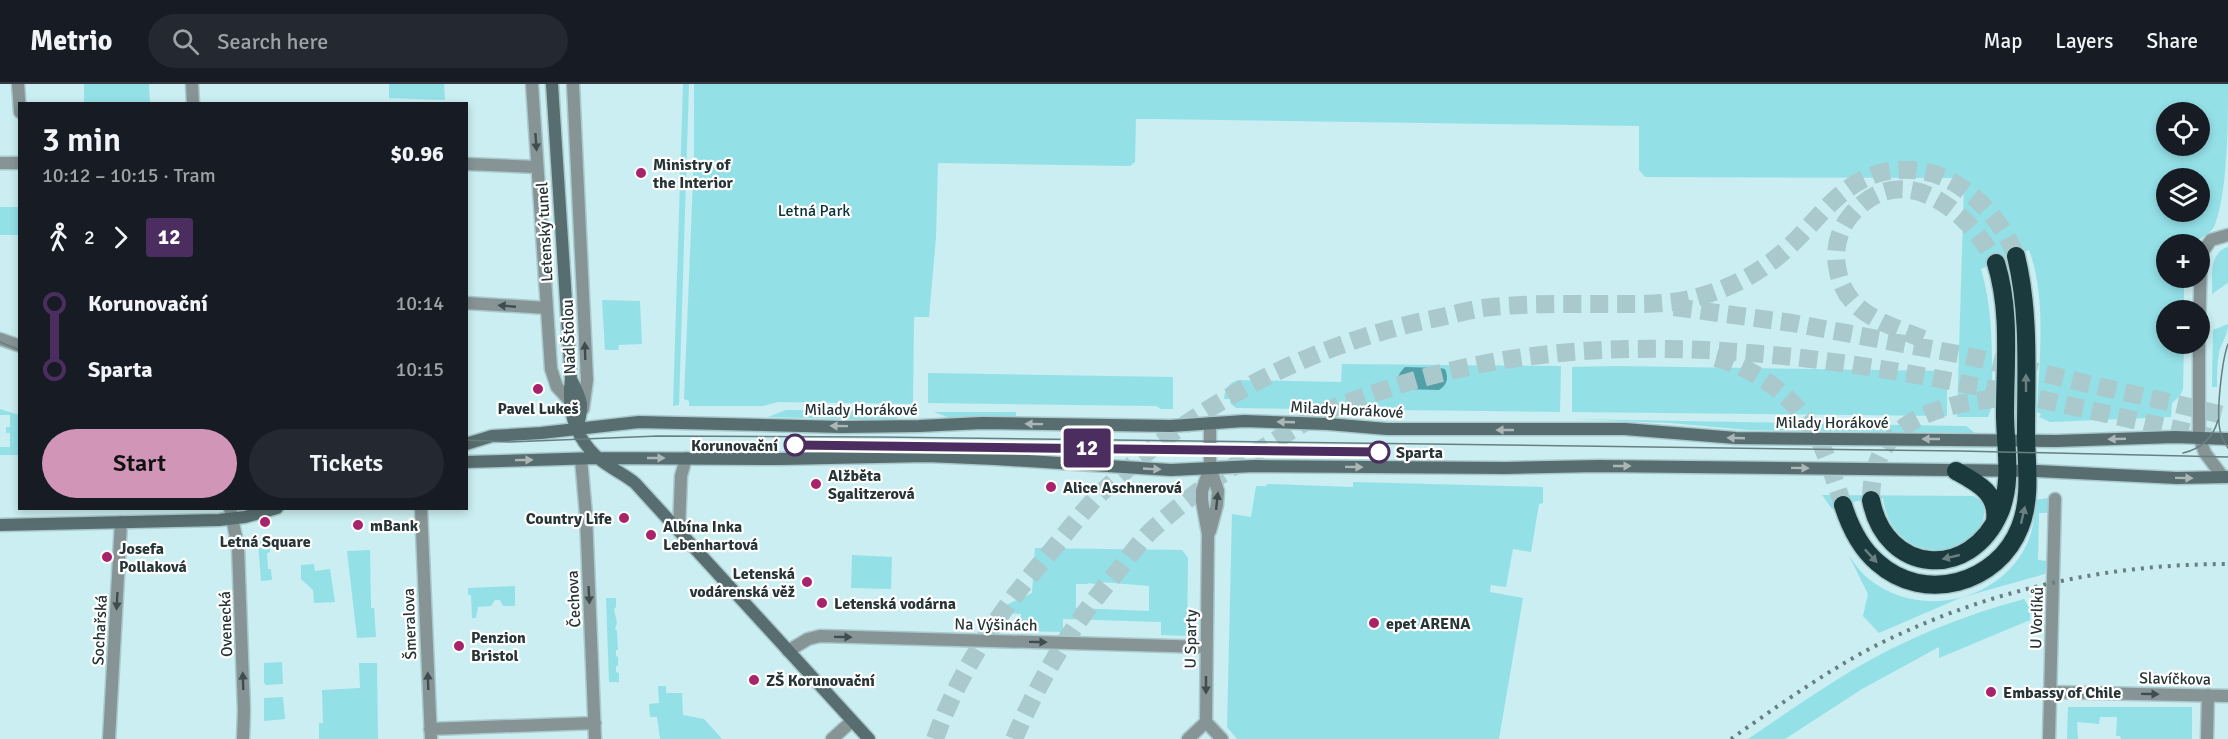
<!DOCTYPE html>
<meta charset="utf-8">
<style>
:root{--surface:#171b24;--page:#242831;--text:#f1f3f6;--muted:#9ea1a6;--line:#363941;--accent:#d195b7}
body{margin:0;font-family:Signika,sans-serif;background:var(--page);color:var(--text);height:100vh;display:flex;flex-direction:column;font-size:22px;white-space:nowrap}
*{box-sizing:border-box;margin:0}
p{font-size:20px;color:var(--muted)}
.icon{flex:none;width:33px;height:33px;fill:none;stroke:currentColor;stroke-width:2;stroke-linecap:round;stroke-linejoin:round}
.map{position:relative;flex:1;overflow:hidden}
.side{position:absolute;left:18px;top:18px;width:450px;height:408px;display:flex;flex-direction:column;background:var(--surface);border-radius:0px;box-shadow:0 3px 9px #0003}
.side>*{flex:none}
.badge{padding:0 12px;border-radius:4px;font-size:21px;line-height:39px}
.fabs{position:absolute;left:2156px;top:18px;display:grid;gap:12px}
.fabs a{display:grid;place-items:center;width:54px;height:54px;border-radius:50%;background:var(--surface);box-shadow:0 3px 9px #0003;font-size:30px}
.map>.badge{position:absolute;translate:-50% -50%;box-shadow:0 0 0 3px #fff}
.legs{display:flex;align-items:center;gap:9px;height:66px;padding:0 24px;font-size:20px}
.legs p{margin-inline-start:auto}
.overview{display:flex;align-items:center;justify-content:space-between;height:102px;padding:0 24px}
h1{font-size:33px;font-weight:600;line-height:45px}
.button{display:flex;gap:12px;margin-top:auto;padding:12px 24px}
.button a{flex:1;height:69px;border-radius:36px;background:var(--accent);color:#111;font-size:24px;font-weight:600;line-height:69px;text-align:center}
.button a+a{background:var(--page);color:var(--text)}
ul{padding:0 24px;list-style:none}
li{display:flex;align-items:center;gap:21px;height:66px;font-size:22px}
li i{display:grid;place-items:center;width:9px;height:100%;margin:0 8px;background:currentColor}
li i::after{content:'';width:15px;height:15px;margin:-8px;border:4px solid;border-radius:50%;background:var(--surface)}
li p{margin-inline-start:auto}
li:first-child i{background:linear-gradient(#0000 50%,currentColor 0)}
li:last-child i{background:linear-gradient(currentColor 50%,#0000 0)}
header{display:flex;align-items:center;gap:36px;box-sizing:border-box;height:84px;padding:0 30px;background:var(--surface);border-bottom:2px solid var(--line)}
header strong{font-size:28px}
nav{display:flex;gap:33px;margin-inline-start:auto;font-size:21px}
.search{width:420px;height:54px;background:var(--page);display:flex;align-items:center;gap:15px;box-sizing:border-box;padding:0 21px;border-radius:33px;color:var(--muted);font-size:22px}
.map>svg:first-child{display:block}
</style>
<header>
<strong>Metrio</strong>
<div class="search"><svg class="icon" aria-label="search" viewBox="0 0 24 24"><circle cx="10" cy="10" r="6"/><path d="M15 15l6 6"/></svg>Search here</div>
<nav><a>Map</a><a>Layers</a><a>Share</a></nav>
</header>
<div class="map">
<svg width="2228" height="655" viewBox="0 0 2228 655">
<rect width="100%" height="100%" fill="#caeef1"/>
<path fill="#94e0e7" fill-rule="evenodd" d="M 84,0 L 149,0 L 150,19 L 84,19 Z
M 389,0 L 444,0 L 445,16 L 389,14 Z
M 683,0 L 689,0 L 679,321 L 673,322 Z
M 694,0 L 2228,0 C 2228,39 2228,109 2214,143 C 2210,150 2199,154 2193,160 L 2166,160 L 2166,194 L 2184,194 L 2184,226 L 2166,226 L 2166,260 L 2184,260 L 2183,305 L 2180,312 L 2172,319 L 2171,333 L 2050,338 L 2039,333 L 2041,330 L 2037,328 C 2039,278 2047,213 2029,166 L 1981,185 C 1994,229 1992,276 1992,322 L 1988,333 L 1957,333 L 1964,100 L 1956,94 L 1645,93 L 1639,86 L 1639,42 L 1152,35 L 1136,35 L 1135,78 L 1130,82 L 938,79 L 936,153 L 929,233 L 914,233 L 913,320 L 778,318 L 763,322 L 689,322 L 689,317 L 684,315 L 694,72 ZM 2166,28 L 2199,28 L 2199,62 L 2166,62 ZM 2166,94 L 2199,94 L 2199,128 L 2166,128 Z
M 0,123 L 19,123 L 19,151 L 0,151 Z
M 2228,163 L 2228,199 L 2212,210 C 2213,193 2208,169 2228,163 Z
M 602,216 L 640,217 L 642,260 L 619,261 L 618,266 L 605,266 Z
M 2228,240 C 2228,251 2222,258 2219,268 C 2217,280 2217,291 2217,303 L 2212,303 L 2213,246 Z
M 1342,280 L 1561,282 L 1560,328 L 1236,324 L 1230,319 L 1230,315 L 1224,315 C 1225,304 1228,300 1238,296 L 1341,298 Z
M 1616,282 L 1947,287 L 1947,332 L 1572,328 L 1572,283 Z
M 928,289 L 1173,293 L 1173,325 L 1161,325 L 1156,322 L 928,319 Z
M 0,325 L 19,331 L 19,371 L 0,371 L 0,363 L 10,363 L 10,349 L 6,349 L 6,343 L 10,343 L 10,331 L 0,331 Z
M 786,326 L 907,327 L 902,332 L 892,336 L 768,333 Z
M 934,328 L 1016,328 L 1016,332 L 950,334 Z
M 1574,335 L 1957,342 L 1966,342 L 1975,349 L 1748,346 L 1670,339 Z
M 1353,398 L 1543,403 L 1543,419 L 1539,420 L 1531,468 L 1513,465 L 1506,503 L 1491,501 L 1490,508 L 1523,514 L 1499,655 L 1237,655 L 1227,643 L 1232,430 L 1251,433 L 1256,402 L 1266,402 L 1267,400 L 1353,403 Z
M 1822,411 L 1974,412 L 1983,418 C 1996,474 1893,491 1883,414 L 1857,417 L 1832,425 Z
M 2048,414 L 2049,429 L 2039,429 L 2038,476 L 2048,477 L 2045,490 L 1960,514 L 1879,549 L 1863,532 L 1868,510 L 1849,472 C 1855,480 1861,489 1870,496 C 1920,535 1998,518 2026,462 C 2033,448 2035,432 2035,416 Z
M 272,454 L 270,458 L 270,468 L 267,469 L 268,485 L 271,485 L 272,496 L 261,497 L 258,458 Z
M 1035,464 L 1182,466 L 1188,474 L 1187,552 L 1161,551 L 1161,538 L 1063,535 L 1063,548 L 1020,547 L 1021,530 L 1004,529 L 1004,522 L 1032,509 ZM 1088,499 L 1100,501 L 1101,498 L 1149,502 L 1149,527 L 1076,524 L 1076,500 L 1088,500 Z
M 370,466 L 371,524 L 374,524 L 376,553 L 357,554 L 347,467 Z
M 852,471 L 892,473 L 891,505 L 851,504 Z
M 314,480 L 315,487 L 330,485 L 335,518 L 314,519 L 313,506 L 301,495 L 301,481 Z
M 515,502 L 515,522 L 503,522 L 500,516 L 495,516 L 491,522 L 478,523 L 476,534 L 472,534 L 471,511 L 468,511 L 468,504 Z
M 606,514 L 616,514 L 616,523 L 614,525 L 617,539 L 615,545 L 617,547 L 618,566 L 616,566 L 616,572 L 618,573 L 618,582 L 616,582 L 616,588 L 619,589 L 619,598 L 609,598 Z
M 2024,515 L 2030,525 L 2030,536 L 1939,574 L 1939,563 L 1862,605 L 1785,655 L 1748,655 C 1782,632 1816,608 1851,587 C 1904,555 1964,531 2024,515 Z
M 282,578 L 283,600 L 266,601 L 264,599 L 264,579 Z
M 359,579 L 377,579 L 378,655 L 319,655 L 319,639 L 323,639 L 322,606 L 360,604 Z
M 658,602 L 666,602 L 666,609 L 682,609 L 683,631 L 704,635 L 722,655 L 660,655 L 657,633 L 650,633 L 649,620 L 659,619 Z
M 283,613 L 285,635 L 264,637 L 264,614 Z
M 2068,623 L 2192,623 L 2192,655 L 2121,655 L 2120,652 L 2116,652 L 2117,633 L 2100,633 L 2099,640 L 2077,638 L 2078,655 L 2067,655 Z"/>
<path fill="#51a0a7" d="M 1405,283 L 1440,284 L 1445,285 C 1449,294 1447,301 1439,306 L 1402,305 C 1394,297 1398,290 1405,283 Z"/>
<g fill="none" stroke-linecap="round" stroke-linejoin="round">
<path stroke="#a9c9cc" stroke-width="18" stroke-dasharray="18 9" stroke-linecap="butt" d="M 1674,223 L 1792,239 L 1963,271 L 2228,332
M 1923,255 C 1899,245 1872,237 1854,219 C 1844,209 1839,196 1837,182 C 1834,164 1839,145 1851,131 C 1902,71 1970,128 1996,179
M 1716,274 C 1761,286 1801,318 1821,360 C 1830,380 1836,401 1843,421
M 1871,416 C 1871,336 1938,320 2003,314
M 935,655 C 959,587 1000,526 1047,472 C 1063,453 1078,433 1095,415 C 1187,323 1310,260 1437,234 C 1452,231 1468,226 1483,224 C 1525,219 1569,220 1611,220 C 1641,220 1670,221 1698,213 C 1728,205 1758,190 1782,169 C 1820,137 1843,89 1899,86 C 1917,85 1935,88 1951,97 C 1981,114 2003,140 2016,172
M 1014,655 C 1042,590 1072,541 1118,487 C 1129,473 1140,457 1153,445 C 1187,414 1224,387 1263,364 C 1281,353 1298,342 1316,332 C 1342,319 1372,310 1399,301 C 1661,218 1951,296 2210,353"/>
<g stroke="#a9c9cc" stroke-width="15">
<path id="street" d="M 18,0 L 20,28
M 192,0 L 193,20
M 532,0 L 551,285 L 557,303 L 569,316
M 573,0 L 587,296 L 583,325
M 0,79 L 20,79
M 466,80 L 537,83
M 466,219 L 547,224
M 2199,252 L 2201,170 L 2211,156 L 2228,151
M 0,255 L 20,262
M 2199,260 L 2199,353 L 2205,369 L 2223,393
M 581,375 L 586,431 L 595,655
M 1210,383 L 1202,407 L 1202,417 L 1208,450 L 1206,638 L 1222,655
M 230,424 L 238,463 L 244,627 L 243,655
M 421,424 L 431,655
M 679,446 L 681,392 L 686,374
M 1210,447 L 1217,421 L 1218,407 L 1210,383 L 1210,339
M 788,567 L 808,555 L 820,552 L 1206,563
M 2050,608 L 2228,612
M 430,645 L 595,639
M 109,655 L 121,438
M 832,655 L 852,637
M 1188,655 L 1206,638
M 2049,655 L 2055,415
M 2207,655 L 2208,611"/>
</g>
<g stroke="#a9c9cc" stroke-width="15">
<path id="secondary" d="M 552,0 L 571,295 C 567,324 574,351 596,372 C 607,383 623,389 635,399 L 869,655
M 571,295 C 582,316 584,321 577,345
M 466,360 L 492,352 L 541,349 L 639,338 L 842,343 L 919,342 L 982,339 L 1171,342 L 1244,337 L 1328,340 L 1387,345 L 1625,345 L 1736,354 L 2056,357 L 2175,353 L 2228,355
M 466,378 L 597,374 L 780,375 L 927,372 L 995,375 L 1171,386 L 1254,382 L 1506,384 L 1599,382 L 2037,387 L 2177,394 L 2228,393
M 0,441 L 219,436 L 245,433 L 277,424"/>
</g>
<g stroke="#a9c9cc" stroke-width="21">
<path id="highway" d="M 1956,387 C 1976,398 1999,409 1995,437
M 1871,416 C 1885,490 1970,498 2000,428 C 2013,396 2005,362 2005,329 C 2005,279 2011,227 1996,179
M 1843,421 C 1850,443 1860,464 1878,479 C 1924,520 1998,500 2020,443 C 2032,413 2026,379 2026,348 C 2026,289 2030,229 2016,172"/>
</g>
<use href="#street" stroke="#869496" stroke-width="12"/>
<use href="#secondary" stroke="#586d6f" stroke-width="12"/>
<use href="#highway" stroke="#1b3a3d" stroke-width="18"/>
<path stroke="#687f81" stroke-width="1.5" d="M 0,258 L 20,266
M 2228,260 C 2222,276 2216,329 2220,346 C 2221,353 2224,358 2228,364
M 466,356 L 510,358 L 658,352 L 880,353 L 1960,367 L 2228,373
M 2183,369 C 2200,365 2213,354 2218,336"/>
<path stroke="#687f81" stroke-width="4" stroke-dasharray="3 6" stroke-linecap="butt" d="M 1731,655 C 1779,621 1832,583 1885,557 C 1993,505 2108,480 2228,480"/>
</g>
<defs><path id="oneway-solid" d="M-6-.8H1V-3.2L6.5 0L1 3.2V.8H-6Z" transform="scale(1.5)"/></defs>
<g fill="#3f4d4f">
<use href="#oneway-solid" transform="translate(536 58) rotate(86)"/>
<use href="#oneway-solid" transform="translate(507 222) rotate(-175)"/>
<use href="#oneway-solid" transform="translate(585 267) rotate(-92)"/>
<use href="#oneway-solid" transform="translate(1217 417) rotate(-84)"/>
<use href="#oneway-solid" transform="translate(589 511) rotate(87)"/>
<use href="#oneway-solid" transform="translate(117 517) rotate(93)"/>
<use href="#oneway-solid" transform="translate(843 553) rotate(1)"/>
<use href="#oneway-solid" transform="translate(1038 558) rotate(1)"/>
<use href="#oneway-solid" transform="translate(243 597) rotate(-92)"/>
<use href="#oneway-solid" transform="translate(428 597) rotate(-92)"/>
<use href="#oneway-solid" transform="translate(1206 601) rotate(90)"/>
<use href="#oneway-solid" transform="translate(2150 610) rotate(1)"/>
</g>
<g fill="#6b7f81">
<use href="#oneway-solid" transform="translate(2026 299) rotate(-90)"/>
<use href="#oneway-solid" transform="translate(2023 431) rotate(-77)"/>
<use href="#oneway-solid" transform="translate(1871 472) rotate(47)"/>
<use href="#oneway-solid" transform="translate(1951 473) rotate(167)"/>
</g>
<g fill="#acb6b7">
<use href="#oneway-solid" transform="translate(1286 338) rotate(-178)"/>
<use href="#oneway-solid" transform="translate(1034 340) rotate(-179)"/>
<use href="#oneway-solid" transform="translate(839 342) rotate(-179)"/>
<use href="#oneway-solid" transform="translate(1505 346) rotate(-180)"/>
<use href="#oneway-solid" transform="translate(1736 354) rotate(-178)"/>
<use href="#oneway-solid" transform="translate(1931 355) rotate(-180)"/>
<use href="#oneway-solid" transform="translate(2117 355) rotate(178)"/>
<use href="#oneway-solid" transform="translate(656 374)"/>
<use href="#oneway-solid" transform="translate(524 376) rotate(-1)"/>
<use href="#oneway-solid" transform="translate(1622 382)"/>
<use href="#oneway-solid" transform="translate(1354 383) rotate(1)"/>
<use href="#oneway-solid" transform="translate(1800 384) rotate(1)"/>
<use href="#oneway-solid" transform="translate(1152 385) rotate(3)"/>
<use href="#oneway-solid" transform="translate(2184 394) rotate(1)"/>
</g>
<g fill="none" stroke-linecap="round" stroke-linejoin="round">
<g stroke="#fff" stroke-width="14">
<path id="line-1" d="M 795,361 L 1379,368"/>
</g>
<use href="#line-1" stroke="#4c2d5f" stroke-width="9"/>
</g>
<g fill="#a9236b" stroke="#fff" stroke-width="2">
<circle cx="641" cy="89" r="6"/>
<circle cx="538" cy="305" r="6"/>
<circle cx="816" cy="400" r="6"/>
<circle cx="1051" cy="403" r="6"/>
<circle cx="624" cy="434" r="6"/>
<circle cx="265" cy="438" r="6"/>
<circle cx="358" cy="441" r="6"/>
<circle cx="651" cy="451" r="6"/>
<circle cx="107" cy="473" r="6"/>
<circle cx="807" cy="498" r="6"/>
<circle cx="822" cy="519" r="6"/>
<circle cx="1374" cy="539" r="6"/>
<circle cx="459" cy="562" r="6"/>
<circle cx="754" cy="596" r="6"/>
<circle cx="1991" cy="608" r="6"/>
</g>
<g fill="#fff" stroke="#4c2d5f" stroke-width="3">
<circle cx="795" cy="361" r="10"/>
<circle cx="1379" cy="368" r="10"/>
</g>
<g text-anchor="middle" stroke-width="4.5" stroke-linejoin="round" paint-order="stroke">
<g font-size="16" font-weight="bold" fill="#273537" stroke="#fff" text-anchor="start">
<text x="653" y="86">Ministry of<tspan x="653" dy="18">the Interior</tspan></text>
<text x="538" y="330" text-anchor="middle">Pavel Lukeš</text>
<text x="828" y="397">Alžběta<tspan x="828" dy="18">Sgalitzerová</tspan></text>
<text x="1063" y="409">Alice Aschnerová</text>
<text x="612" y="440" text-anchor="end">Country Life</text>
<text x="370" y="447">mBank</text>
<text x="663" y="448">Albína Inka<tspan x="663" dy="18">Lebenhartová</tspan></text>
<text x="265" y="463" text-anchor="middle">Letná Square</text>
<text x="119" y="470">Josefa<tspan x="119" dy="18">Pollaková</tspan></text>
<text x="795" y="495" text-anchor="end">Letenská<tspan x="795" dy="18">vodárenská věž</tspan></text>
<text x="834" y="525">Letenská vodárna</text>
<text x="1386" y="545">epet ARENA</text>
<text x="471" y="559">Penzion<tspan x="471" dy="18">Bristol</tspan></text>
<text x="766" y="602">ZŠ Korunovační</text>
<text x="2003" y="614">Embassy of Chile</text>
</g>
<g font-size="16" fill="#083134" stroke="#fff">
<text x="814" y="132">Letná Park</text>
</g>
<g font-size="16" fill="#273537" stroke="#fff">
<text transform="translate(544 148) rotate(-93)" y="6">Letenský tunel</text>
<text transform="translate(568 253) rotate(-92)" y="6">Nad Štolou</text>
<text x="861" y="331">Milady Horákové</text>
<text transform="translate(1347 325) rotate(3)" y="6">Milady Horákové</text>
<text x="1832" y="344">Milady Horákové</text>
<text transform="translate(573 515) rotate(-93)" y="6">Čechova</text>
<text transform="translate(2036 534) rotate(-88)" y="6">U Vorlíků</text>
<text transform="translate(225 540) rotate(-92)" y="6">Ovenecká</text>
<text transform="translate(409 540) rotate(-92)" y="6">Šmeralova</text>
<text transform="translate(996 540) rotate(1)" y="6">Na Výšinách</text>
<text transform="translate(99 546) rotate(-87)" y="6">Sochařská</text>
<text transform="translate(1190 555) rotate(-89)" y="6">U Sparty</text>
<text transform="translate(2175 594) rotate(1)" y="6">Slavíčkova</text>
</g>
<g font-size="16" font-weight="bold" fill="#273537" stroke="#fff" text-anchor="end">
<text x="778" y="367">Korunovační</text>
<text x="1396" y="374" text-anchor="start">Sparta</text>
</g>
</g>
</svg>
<div class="fabs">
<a><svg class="icon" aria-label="locate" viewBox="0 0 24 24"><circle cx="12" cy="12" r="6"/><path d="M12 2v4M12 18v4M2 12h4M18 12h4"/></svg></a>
<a><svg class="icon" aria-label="layers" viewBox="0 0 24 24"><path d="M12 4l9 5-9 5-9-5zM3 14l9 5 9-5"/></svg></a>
<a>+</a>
<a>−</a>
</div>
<b class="badge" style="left:1087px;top:364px;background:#4c2d5f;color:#fff">12</b>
<section class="side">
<div class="overview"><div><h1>3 min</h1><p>10:12 – 10:15 · Tram</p></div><b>$0.96</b></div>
<div class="legs"><svg class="icon" aria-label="walk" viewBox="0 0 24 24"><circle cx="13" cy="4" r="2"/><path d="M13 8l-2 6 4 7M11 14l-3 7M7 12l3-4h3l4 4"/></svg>2<svg class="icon" aria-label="forward" viewBox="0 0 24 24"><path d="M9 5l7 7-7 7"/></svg><b class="badge" style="background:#4c2d5f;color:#fff">12</b></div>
<ul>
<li><i style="color:#4c2d5f"></i><b>Korunovační</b><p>10:14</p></li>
<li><i style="color:#4c2d5f"></i><b>Sparta</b><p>10:15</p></li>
</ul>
<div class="button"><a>Start</a><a>Tickets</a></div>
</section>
</div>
